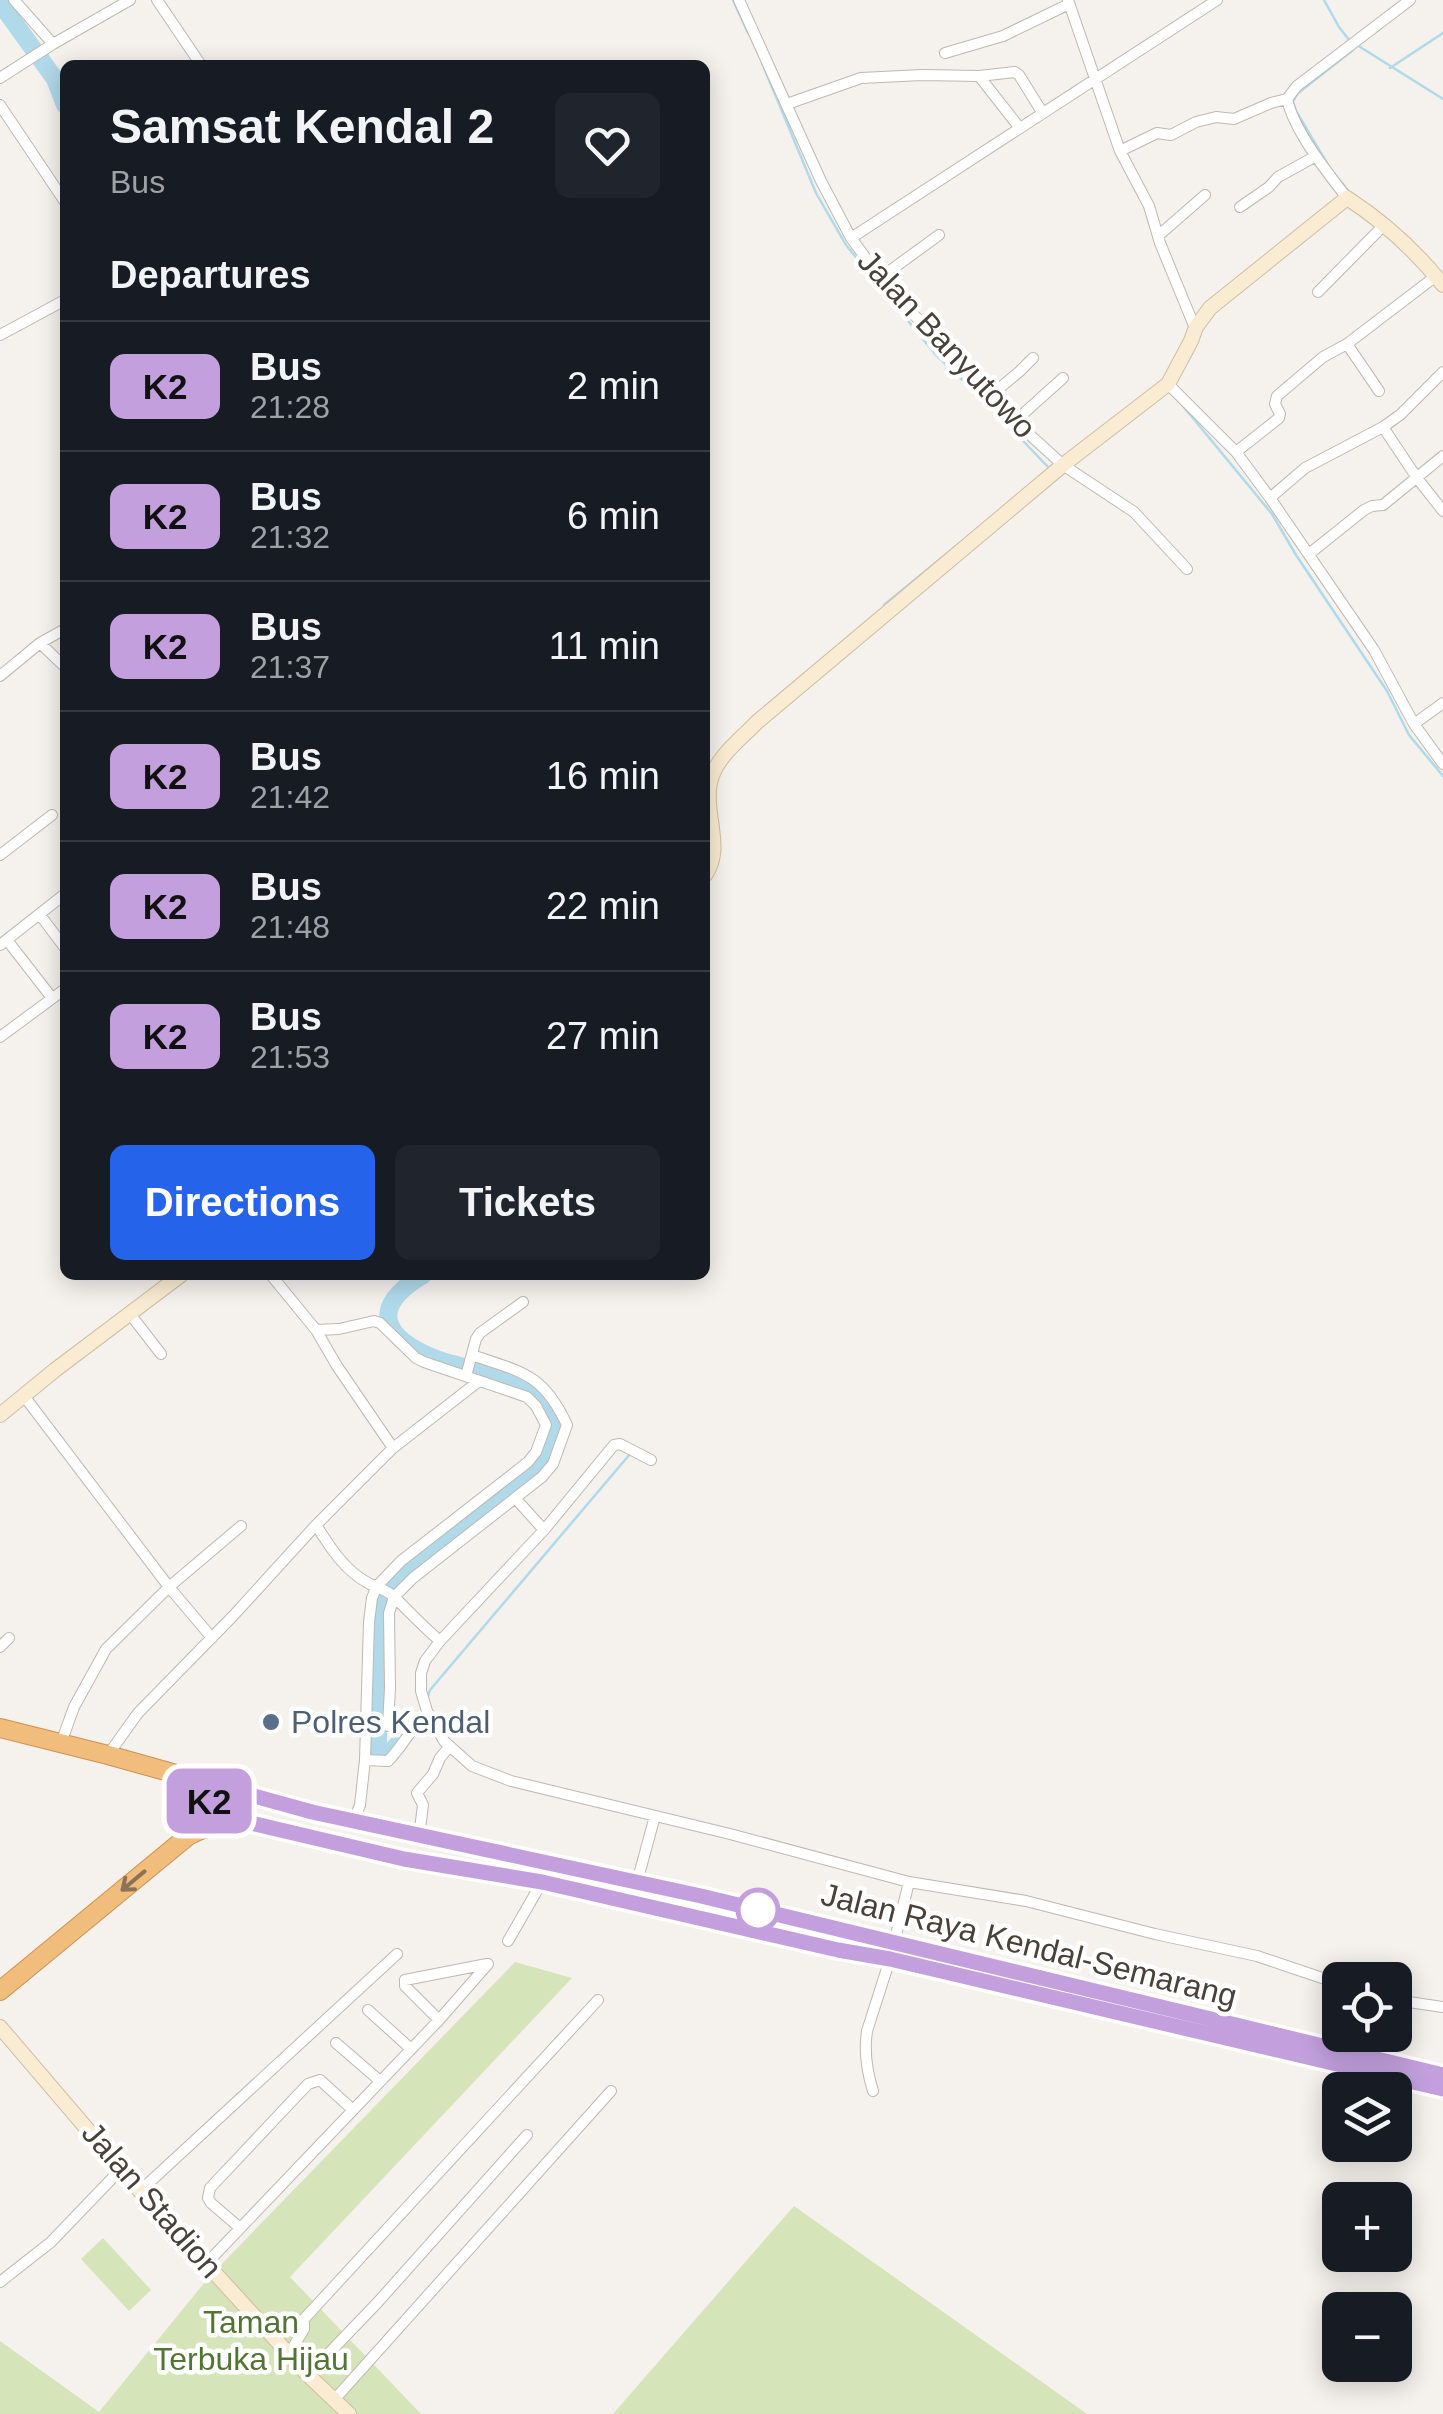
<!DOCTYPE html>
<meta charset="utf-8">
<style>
:root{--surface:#171b24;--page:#20242c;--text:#f1f3f6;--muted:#9ea1a6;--line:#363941;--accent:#2563eb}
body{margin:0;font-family:Arial,sans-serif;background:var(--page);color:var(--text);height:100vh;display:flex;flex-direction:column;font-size:38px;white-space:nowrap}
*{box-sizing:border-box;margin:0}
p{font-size:32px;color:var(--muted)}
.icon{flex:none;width:55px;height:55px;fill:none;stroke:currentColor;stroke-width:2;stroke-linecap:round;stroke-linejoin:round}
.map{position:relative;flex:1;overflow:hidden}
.details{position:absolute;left:60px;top:60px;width:650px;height:1220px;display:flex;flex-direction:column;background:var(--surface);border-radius:15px;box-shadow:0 5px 25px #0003}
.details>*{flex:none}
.badge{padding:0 20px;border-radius:15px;font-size:35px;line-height:65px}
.controls{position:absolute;left:1322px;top:1962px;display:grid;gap:20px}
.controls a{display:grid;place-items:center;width:90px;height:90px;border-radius:15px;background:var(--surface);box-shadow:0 5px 25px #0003;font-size:50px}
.map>.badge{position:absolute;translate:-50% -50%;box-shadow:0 0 0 5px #fff}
h2{padding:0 50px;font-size:38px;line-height:90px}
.round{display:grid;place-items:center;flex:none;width:105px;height:105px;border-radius:15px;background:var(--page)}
.summary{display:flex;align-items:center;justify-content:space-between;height:170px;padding:0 50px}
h1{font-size:48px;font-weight:600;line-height:75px}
.primary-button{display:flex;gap:20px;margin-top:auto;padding:20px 50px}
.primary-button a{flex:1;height:115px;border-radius:15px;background:var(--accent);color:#fff;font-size:40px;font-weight:600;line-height:115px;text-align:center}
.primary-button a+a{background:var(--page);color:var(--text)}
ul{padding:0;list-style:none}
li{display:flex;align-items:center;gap:30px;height:130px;padding:0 50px;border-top:2px solid var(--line)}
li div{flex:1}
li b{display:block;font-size:38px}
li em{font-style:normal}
li .badge{min-width:110px;font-weight:700;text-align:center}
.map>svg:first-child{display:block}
</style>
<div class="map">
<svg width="1443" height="2414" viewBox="0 0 1443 2414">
<rect width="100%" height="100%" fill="#f5f1ed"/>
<path fill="#d6e4ba" d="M 515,1962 L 572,1978 L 290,2277 L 421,2414 L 0,2414 L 0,2341 L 99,2412 L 214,2271 L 215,2271 Z
M 794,2206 L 1087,2414 L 613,2414 Z
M 103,2238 L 151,2290 L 129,2311 L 81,2259 Z"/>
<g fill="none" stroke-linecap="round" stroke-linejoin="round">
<path stroke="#b0d9ea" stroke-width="2.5" d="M 733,0 L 748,33
M 1324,0 L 1339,27 L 1350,41
M 1357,45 L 1443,99
M 762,63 L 816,193 L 846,245 L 936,355 L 985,401 L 1048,467
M 1390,68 L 1443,33
M 1328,165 L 1296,111 L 1293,102 L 1297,94 L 1353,50
M 1336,176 L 1350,193
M 1188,361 L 1196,345
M 1183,406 L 1272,514 L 1296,555 L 1387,691 L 1409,735 L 1443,776
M 884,605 L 972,533
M 428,1696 L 430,1690 L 630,1454"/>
<path stroke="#b0d9ea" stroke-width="18" d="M 0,3 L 55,79 L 65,105
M 396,1746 L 388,1756 L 378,1756 C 378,1726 378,1695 378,1665 C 378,1643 375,1617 384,1597 C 393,1578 413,1566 428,1555 C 464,1527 557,1469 557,1421 C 543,1405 531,1388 511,1380 C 487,1370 460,1368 436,1359 C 383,1338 368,1308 423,1275"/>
<g stroke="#bfb8b0" stroke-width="12">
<path id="street" d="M 14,0 L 53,44
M 157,0 L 201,65
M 739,0 L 821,181 L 851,238 L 886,285 L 1009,416 L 1063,465 L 1134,512 L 1187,569
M 1068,0 L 1120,151 L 1149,206 L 1160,243 L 1195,328
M 945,53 L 1003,36 L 1069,4
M 979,76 L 1019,127
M 0,78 L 53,44 L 130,0
M 787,104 L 861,78 L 922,75 L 979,76 L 1015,72 L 1019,75 L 1042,112
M 0,105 L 65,202
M 1120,151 L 1157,133 L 1171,135 L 1196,122 L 1216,117 L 1234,119 L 1271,103 L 1287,99
M 1347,198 C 1327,172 1294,131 1287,99 L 1297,86 L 1410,0
M 1240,207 L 1269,187 L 1278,177 L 1316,156
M 1158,236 L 1205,195
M 851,238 L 1217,0
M 880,278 L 939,235
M 1318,292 L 1385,224
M 0,335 L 65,300
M 1347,344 L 1379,391
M 1168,384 L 1236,452 L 1270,498 L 1374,650 L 1414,724 L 1443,764
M 990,396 L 1020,371 L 1033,358
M 1014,422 L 1063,378
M 1383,427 L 1417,478 L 1443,511
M 1236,452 L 1279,418 L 1280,414 L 1275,404 L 1277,396 L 1323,357 L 1347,344 L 1436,276
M 1270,498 L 1305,468 L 1383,427 L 1400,415 L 1443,372
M 1309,554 L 1364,510 L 1372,506 L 1383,505 L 1443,456
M 40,643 L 65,667
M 0,676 L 40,643 L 65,629
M 1414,724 L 1443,703
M 0,855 L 52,815
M 40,915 L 65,948
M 7,940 L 52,998
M 0,945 L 65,894
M 0,1037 L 65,989
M 271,1275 L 316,1330 L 339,1329 L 374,1321 L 380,1323 L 416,1358 L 424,1362 L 527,1397 L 536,1406 L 546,1425 L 536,1452 L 528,1462 L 401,1561 L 377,1586 L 372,1598 L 369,1622 L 365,1760 L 360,1805 L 356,1815
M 130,1314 L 161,1354
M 316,1330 L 337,1366 L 393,1448
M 466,1376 L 476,1339 L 480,1333 L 523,1302
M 24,1396 L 169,1587 L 212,1638
M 651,1460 L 620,1444 L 614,1445 L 544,1530 L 440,1641 L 425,1661 L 421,1673 L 421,1691 L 427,1711 L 444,1741 L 472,1766 L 511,1781 L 730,1834 L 909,1882 L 1026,1901 L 1155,1934 L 1257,1956 L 1340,1984
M 516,1499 L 544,1530
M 316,1525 C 330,1547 344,1570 368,1583 C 377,1588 386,1589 394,1597 C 410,1612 423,1627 440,1641
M 0,1647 L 9,1638
M 388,1726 L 390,1688 L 389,1613 L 394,1597 L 413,1578 L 542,1477 L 553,1464 L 567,1425 C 543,1373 521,1372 472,1355
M 61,1743 L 74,1707 L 106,1649 L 169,1587 L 241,1526
M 108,1755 L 138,1713 L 233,1616 L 316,1525 L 393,1448 L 479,1381
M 365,1760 L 388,1761 C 402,1748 413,1723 429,1714
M 420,1829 L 423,1805 L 417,1793 L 433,1774 L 440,1758 L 449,1747
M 637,1882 L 655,1816
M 508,1941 L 542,1882
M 1395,2000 L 1443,2007
M 368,2010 L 411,2049
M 439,2020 L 405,1986 L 405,1980 L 487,1964
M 336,2043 L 380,2081
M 1336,2050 L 1341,2035
M 873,2091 C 867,2072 864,2051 867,2031 L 890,1959 L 909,1882
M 140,2191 L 397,1954
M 240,2228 L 211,2203 L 208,2198 L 210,2188 L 308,2084 L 320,2080 L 353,2110
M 207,2263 L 439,2020 L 488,1964
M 0,2282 L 51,2242 L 122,2168
M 274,2338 L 292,2324 L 304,2319 L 598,2000
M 289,2354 L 304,2329 L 304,2319
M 308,2375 L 378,2302 L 527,2135
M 334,2400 L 611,2091"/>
</g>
<g stroke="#cfbea1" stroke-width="16">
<path id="secondary" d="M 705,875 C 726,847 700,808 712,776 C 719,755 742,738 757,722 L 1063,465 L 1168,384 L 1191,341 L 1196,327 L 1210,308 L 1347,198 C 1384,222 1415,250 1443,285
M 0,1415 L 55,1370 L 181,1275
M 0,2027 L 140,2191 L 308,2375 L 349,2414"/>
</g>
<g stroke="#cf914d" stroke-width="20">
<path id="highway" d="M 0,1728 L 108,1755 L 312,1812 L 701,1896 L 1443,2075
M 210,1784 L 212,1825
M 0,1991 L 188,1836 C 209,1825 227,1822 251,1823 L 404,1859 L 542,1882 L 838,1950 L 890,1959 L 1443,2089"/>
</g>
<use href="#street" stroke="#fff" stroke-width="10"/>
<use href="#secondary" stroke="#faecd2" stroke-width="14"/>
<use href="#highway" stroke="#f0bd7d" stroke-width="18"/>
</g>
<defs><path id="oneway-shaft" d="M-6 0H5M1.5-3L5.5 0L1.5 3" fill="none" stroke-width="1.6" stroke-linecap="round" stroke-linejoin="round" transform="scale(2.5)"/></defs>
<use stroke="#8c7355" href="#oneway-shaft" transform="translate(133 1881) rotate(140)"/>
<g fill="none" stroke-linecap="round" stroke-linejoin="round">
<g stroke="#fff" stroke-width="22">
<path id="line" d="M 1443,2075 L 701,1896 L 312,1812 L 210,1784 L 212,1825 L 228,1822 L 251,1823 L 404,1859 L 542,1882 L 838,1950 L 890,1959 L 1443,2089"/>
</g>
<use href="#line" stroke="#c3a0dd" stroke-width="15"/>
</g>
<circle fill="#5c6f8a" stroke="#fff" stroke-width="4" cx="271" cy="1722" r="10"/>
<circle fill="#fff" stroke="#c3a0dd" stroke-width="5" cx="758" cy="1910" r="20"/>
<g text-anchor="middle" stroke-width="9" stroke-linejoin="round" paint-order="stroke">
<g font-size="32" fill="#49423b" stroke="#fff">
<text transform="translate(947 344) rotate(47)" y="11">Jalan Banyutowo</text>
<text transform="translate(1029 1945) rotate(14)" y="11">Jalan Raya Kendal-Semarang</text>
<text transform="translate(152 2200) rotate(49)" y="11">Jalan Stadion</text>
</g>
<g font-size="32" fill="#4e5e75" stroke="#fff" text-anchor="start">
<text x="291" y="1733">Polres Kendal</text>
</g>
<g font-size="32" fill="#537533" stroke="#fff">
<text x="251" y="2333">Taman<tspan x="251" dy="37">Terbuka Hijau</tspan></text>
</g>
</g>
</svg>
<div class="controls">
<a><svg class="icon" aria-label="locate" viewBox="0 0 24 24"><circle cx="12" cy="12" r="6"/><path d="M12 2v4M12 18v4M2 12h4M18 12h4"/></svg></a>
<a><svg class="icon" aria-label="layers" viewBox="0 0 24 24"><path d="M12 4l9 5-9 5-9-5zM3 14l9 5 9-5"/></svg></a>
<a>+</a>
<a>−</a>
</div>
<b class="badge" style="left:209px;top:1801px;background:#c3a0dd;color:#111">K2</b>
<section class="details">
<div class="summary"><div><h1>Samsat Kendal 2</h1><p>Bus</p></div><a class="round"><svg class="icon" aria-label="heart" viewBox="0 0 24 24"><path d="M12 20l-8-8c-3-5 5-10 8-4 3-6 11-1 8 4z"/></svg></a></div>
<h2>Departures</h2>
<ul>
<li><span class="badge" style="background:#c3a0dd;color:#111">K2</span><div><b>Bus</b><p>21:28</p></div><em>2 min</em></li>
<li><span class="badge" style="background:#c3a0dd;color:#111">K2</span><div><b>Bus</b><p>21:32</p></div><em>6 min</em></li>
<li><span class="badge" style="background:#c3a0dd;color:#111">K2</span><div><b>Bus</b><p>21:37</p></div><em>11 min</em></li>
<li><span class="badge" style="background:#c3a0dd;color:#111">K2</span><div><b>Bus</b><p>21:42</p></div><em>16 min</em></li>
<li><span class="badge" style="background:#c3a0dd;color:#111">K2</span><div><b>Bus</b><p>21:48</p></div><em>22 min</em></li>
<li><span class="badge" style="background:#c3a0dd;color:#111">K2</span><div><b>Bus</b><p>21:53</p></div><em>27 min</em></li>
</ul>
<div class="primary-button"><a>Directions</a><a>Tickets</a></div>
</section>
</div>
